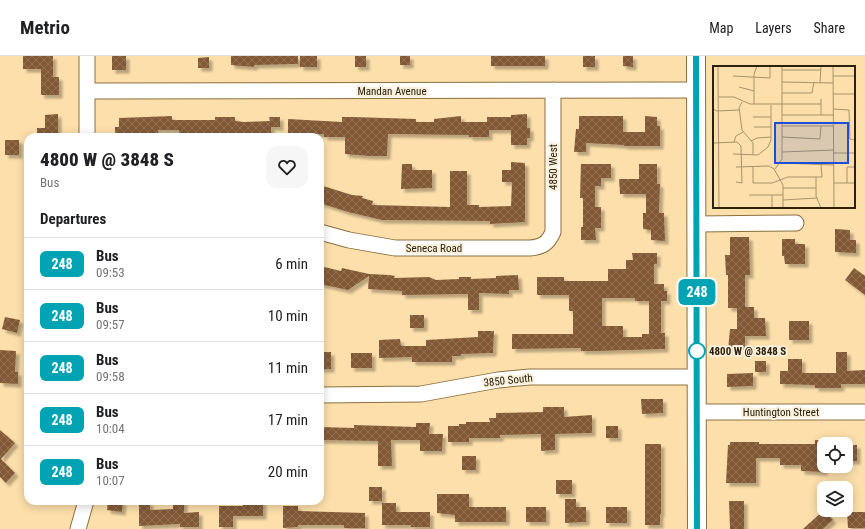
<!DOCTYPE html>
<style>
:root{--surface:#fff;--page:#f6f6f6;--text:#202124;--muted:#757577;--line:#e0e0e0}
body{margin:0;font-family:"Roboto Condensed",sans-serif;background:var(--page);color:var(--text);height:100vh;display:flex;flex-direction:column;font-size:15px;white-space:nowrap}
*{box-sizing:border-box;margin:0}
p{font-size:13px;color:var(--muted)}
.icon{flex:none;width:22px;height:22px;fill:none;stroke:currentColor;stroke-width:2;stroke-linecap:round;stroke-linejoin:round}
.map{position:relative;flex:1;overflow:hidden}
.sheet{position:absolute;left:24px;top:77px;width:300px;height:372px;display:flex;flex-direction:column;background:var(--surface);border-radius:12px;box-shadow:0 2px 10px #0003}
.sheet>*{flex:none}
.badge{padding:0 8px;border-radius:6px;font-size:14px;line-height:26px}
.buttons{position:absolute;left:817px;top:381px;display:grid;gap:8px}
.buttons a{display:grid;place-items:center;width:36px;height:36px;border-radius:8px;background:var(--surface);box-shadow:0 2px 10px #0003;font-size:20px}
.map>.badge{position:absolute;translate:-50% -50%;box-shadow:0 0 0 2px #fff}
h2{padding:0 16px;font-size:15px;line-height:36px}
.round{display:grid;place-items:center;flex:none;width:42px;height:42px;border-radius:12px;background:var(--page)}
.overview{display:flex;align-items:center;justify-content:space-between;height:68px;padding:0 16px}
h1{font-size:19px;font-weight:800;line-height:30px}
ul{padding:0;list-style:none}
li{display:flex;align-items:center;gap:12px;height:52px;padding:0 16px;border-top:1px solid var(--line)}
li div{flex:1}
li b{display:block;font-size:15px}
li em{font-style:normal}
li .badge{min-width:44px;font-weight:700;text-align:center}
header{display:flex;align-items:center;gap:24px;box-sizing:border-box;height:56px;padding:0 20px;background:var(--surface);border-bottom:1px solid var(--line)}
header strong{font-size:19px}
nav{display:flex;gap:22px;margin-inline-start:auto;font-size:14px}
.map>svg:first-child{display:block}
</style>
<header>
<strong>Metrio</strong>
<nav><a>Map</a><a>Layers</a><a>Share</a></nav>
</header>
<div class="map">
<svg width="865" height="473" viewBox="0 0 865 473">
<defs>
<pattern id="building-cross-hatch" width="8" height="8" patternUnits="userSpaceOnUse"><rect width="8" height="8" fill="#825934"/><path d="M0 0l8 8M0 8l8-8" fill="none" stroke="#917254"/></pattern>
<filter id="shadow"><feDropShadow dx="3.5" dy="3.5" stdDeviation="1" flood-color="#0004"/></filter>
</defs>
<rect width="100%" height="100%" fill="#fcdfaa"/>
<path fill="url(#building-cross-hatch)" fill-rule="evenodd" filter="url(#shadow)" d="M 23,0 L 53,0 L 53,21 L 59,21 L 59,39 L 41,39 L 41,13 L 23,13 Z
M 112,0 L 126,0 L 126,14 L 112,14 Z
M 231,0 L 298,0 L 298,8 L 254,9 L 254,11 L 231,9 Z
M 300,0 L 317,0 L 317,11 L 300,11 Z
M 355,0 L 366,0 L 366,11 L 355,11 Z
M 400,0 L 410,0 L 410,9 L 400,9 Z
M 491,0 L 545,0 L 545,10 L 491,10 Z
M 583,0 L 595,0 L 595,11 L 583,11 Z
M 623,0 L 633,0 L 633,11 L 623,10 Z
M 209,1 L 209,12 L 198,12 L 198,2 Z
M 58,58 L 58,81 L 37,81 L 37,72 L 45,72 L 45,59 Z
M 527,58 L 527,72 L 530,72 L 530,82 L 527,82 L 527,89 L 511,89 L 511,74 L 489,74 L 489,81 L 469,81 L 469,79 L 388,78 L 387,100 L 369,100 L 345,98 L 345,81 L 324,81 L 324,78 L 288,78 L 288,63 L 342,66 L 342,61 L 353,61 L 416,63 L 416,66 L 434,66 L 434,63 L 461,60 L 461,66 L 487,66 L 487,61 L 511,61 L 511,59 Z
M 172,60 L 172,64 L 215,64 L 215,61 L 235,61 L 235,65 L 244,66 L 270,65 L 269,61 L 280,61 L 280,71 L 271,71 L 271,81 L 252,81 L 252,78 L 179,78 L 179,74 L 158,74 L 158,81 L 115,81 L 115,71 L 119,71 L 119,62 Z
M 579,60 L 623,60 L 623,76 L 645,76 L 645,60 L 657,61 L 657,70 L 660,70 L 660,90 L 624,90 L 624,89 L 586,87 L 586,96 L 574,96 L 576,73 L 579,73 Z
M 5,84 L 19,84 L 19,99 L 5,99 Z
M 511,106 L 525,107 L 525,166 L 490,168 L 490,165 L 382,164 L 348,156 L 320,147 L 320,129 L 352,139 L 363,140 L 362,142 L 373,145 L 372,149 L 450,151 L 450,115 L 467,115 L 467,149 L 479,149 L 479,151 L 511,150 L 512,126 L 502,126 L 502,114 L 511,114 Z
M 402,108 L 412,108 L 412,114 L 432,114 L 432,132 L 401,133 Z
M 581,108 L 611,108 L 611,122 L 601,122 L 601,130 L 595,130 L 595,151 L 601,151 L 601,172 L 595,172 L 596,184 L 581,184 L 581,171 L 583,171 L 583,142 L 580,142 Z
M 639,108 L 657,108 L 657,128 L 660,128 L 659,157 L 664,157 L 665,185 L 651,184 L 651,174 L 643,173 L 643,157 L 646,157 L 646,138 L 620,138 L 619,123 L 639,123 Z
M 835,173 L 850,174 L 850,184 L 856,184 L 856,197 L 835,196 Z
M 730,181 L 749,181 L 750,219 L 745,219 L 745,251 L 754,251 L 754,262 L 765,262 L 766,280 L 745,280 L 745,294 L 728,294 L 730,273 L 737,273 L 737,252 L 728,252 L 728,219 L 726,219 L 725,199 L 730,199 Z
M 782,183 L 795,183 L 795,188 L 805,188 L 805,208 L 785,208 L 784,200 L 782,200 Z
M 632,197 L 657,197 L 657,208 L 654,208 L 654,228 L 664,228 L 664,235 L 667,235 L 667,245 L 661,245 L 661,277 L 665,277 L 665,293 L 596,295 L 581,295 L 581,292 L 512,293 L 512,278 L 573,278 L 573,255 L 569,255 L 569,239 L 537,239 L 537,221 L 564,221 L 564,225 L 608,225 L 608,213 L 626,213 L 626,204 L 633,204 ZM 602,242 L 635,242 L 635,245 L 649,245 L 649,278 L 642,278 L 642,281 L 623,281 L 623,270 L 602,270 Z
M 320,210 L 341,215 L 342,212 L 369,218 L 389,219 L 395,220 L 394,222 L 429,221 L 436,224 L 459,223 L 459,221 L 471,221 L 471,223 L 496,222 L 496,220 L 518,219 L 519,234 L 509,234 L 509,238 L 479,237 L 479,254 L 468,254 L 468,238 L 402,239 L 402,235 L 368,233 L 369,220 L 348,234 L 320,228 Z
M 854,212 L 865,220 L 865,239 L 845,224 Z
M 410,259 L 424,259 L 424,272 L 410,272 Z
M 5,261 L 20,264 L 17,277 L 2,273 Z
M 789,265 L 809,265 L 809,284 L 789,284 Z
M 478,275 L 494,275 L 493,297 L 461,298 L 461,300 L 452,300 L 452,306 L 412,306 L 412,301 L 379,302 L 379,284 L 400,283 L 401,290 L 426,290 L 426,284 L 478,281 Z
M 0,294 L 16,295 L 15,316 L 18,316 L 18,328 L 0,327 Z
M 320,296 L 331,296 L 331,313 L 320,313 Z
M 836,296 L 847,296 L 847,315 L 865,314 L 865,328 L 841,328 L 841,332 L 815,332 L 815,329 L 780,328 L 780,315 L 788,315 L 788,303 L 802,303 L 802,317 L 836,317 Z
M 351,297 L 372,297 L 372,312 L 351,312 Z
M 755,305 L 766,305 L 766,316 L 755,316 Z
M 753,317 L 753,330 L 727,331 L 727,318 Z
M 641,343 L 663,343 L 663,357 L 642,358 Z
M 543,351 L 564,351 L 564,361 L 592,359 L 592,377 L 555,378 L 555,394 L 541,395 L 541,378 L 500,379 L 500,382 L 469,382 L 469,386 L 448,386 L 448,370 L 459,370 L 459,368 L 466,368 L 466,366 L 490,366 L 489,362 L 496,362 L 496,357 L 543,356 Z
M 416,367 L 430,367 L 429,378 L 443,378 L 442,395 L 420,395 L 420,384 L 391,384 L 392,410 L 378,410 L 378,385 L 320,384 L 320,371 L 354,372 L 354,369 L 416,371 Z
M 606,370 L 618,370 L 618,382 L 606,382 Z
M 0,374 L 15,387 L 1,403 L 15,417 L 6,427 L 0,421 Z
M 815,384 L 824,384 L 824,416 L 801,415 L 801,409 L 780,409 L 780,402 L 756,402 L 756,427 L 726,427 L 728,389 L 730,389 L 730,386 L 759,386 L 759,388 L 815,388 Z
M 645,388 L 661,388 L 661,458 L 660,458 L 660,469 L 645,469 Z
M 846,389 L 857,389 L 857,405 L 846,405 Z
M 462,400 L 476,400 L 476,414 L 462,414 Z
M 556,424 L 572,424 L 572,438 L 556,438 Z
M 369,431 L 382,431 L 382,445 L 369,445 Z
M 437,438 L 469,438 L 469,451 L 506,451 L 506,466 L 455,466 L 455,459 L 437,457 Z
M 565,443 L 576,443 L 576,451 L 586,451 L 586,466 L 565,467 Z
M 108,445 L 123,445 L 122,456 L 107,454 Z
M 173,445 L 184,445 L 184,457 L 199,456 L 199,471 L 180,471 L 180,468 L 139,470 L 139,446 L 150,446 L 150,454 L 173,453 Z
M 243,445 L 263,445 L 263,460 L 233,460 L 233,471 L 219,471 L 219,450 L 243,450 Z
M 729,445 L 744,445 L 744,473 L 730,473 Z
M 382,447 L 396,447 L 396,456 L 430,456 L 430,471 L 411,471 L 411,469 L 382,469 Z
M 283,450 L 298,450 L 298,455 L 365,457 L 365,472 L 344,472 L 344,469 L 298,469 L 298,471 L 283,472 Z
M 526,451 L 546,451 L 546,466 L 526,466 Z
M 606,451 L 627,451 L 627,467 L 606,467 Z
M 824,454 L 833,464 L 823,473 L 803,473 Z
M 847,456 L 865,456 L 865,472 L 848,472 Z"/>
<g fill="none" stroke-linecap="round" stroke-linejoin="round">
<g stroke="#8b703e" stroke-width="17">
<path id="minor" d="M 87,0 L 87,81
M 87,35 L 696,34
M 697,168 L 796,167
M 320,176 L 349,184 L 395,192 L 530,192 C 543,191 548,187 553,176 L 553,34
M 320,339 L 421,338 L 498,324 L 530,321 L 697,321
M 697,356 L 865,356
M 78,473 L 86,445"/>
</g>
<g stroke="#8b703e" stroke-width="20">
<path id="major" d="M 696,0 L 697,473"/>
</g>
<use href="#minor" stroke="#fff" stroke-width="15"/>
<use href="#major" stroke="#fff" stroke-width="18"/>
</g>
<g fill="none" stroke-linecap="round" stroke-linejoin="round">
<g stroke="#fff" stroke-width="9">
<path id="line" d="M 696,0 L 697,473"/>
</g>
<use href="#line" stroke="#00a3b4" stroke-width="6"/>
</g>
<circle fill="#fff" stroke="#00a3b4" stroke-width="2" cx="697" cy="295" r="8"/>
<g text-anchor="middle" stroke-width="4" stroke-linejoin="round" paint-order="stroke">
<g font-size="11" fill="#2b210c" stroke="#faefda">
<text x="392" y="39">Mandan Avenue</text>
<text transform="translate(553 111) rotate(-90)" y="4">4850 West</text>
<text x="434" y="196">Seneca Road</text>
<text transform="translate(508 324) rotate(-6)" y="4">3850 South</text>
<text x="781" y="360">Huntington Street</text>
</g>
<g font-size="11" font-weight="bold" fill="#2b210c" stroke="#faefda" text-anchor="start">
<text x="709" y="299">4800 W @ 3848 S</text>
</g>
</g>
<g transform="translate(713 10)">
<rect width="142" height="142" fill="#fcdfaa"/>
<path fill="none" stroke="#a8936b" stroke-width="1" d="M 5,0 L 6,142M 120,0 L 121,142M 69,4 L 108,4M 20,10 L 57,12 L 57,0M 120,10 L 142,10M 69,16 L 120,17M 107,17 L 108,0M 26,21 L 41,25M 69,27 L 99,27 L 101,16M 120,28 L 142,28M 6,31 L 21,31 L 37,38 L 108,38M 108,33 L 108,49M 29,36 L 26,42 L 29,64 L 40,77 L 40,89M 41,38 L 41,8 L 44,0M 0,43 L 4,45 L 27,44M 120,43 L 136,44 L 137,73 L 142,74M 69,49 L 120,49M 40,51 L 58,51M 69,60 L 120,60M 41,61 L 58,61M 69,71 L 107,73 L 108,60M 38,75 L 44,72 L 58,71M 21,76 L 23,70 L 30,66M 0,77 L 24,76 L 28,80 L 29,117 L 23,116M 69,86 L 121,84M 121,87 L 142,87M 20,88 L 45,89 L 55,81 L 58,74 L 58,39M 68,97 L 121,99M 40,100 L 40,117 L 59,117 L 75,111 L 109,111 L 108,99M 23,101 L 56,100 L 61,103 L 70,119 L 70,142M 62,103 L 69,93 L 69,0M 103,111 L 103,130 L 108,142M 121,117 L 142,117M 134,117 L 134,101 L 142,101M 70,122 L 103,122M 36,129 L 70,129M 59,129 L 59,142M 70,134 L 104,132"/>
<path fill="#1d4ed8" fill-opacity="0.15" stroke="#1d4ed8" stroke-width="2" d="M 62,57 L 135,57 L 135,97 L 62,97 Z"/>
<rect width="142" height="142" fill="none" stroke="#2b210c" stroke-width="2"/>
</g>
</svg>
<div class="buttons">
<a><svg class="icon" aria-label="locate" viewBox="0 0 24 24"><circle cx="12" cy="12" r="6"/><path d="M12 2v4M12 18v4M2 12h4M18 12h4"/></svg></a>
<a><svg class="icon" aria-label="layers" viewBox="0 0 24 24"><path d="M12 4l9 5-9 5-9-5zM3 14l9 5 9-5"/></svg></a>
</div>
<b class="badge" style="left:697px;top:236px;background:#00a3b4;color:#fff">248</b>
<section class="sheet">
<div class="overview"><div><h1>4800 W @ 3848 S</h1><p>Bus</p></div><a class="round"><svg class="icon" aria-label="heart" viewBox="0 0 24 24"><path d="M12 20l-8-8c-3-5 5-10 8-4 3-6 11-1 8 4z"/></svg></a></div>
<h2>Departures</h2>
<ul>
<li><span class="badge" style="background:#00a3b4;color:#fff">248</span><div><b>Bus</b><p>09:53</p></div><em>6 min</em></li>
<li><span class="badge" style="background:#00a3b4;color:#fff">248</span><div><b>Bus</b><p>09:57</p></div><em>10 min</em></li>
<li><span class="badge" style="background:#00a3b4;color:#fff">248</span><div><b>Bus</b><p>09:58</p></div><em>11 min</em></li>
<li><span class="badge" style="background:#00a3b4;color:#fff">248</span><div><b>Bus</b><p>10:04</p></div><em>17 min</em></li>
<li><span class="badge" style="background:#00a3b4;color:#fff">248</span><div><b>Bus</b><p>10:07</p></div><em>20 min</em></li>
</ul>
</section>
</div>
